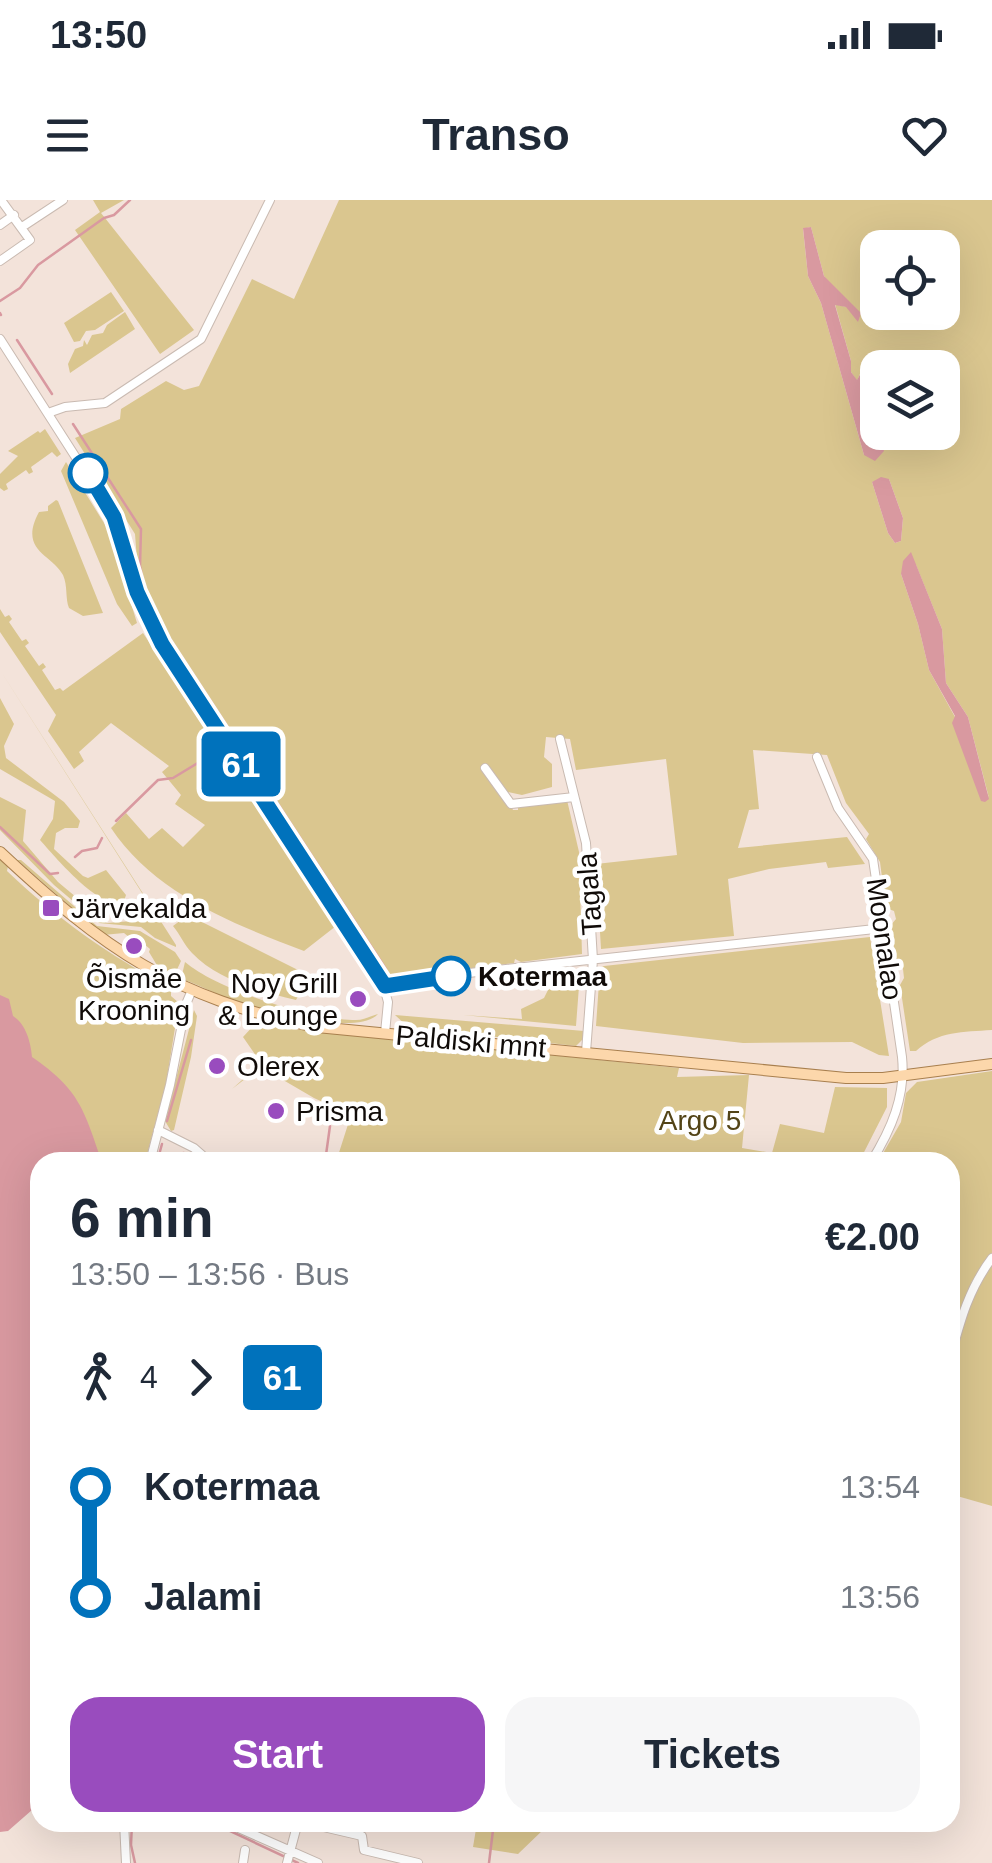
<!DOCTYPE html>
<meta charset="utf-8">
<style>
:root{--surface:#fff;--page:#f6f6f7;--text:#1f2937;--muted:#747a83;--accent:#994cbe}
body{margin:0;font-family:Arial,sans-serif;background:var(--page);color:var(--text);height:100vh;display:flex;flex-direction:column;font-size:38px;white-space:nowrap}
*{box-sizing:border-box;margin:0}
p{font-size:32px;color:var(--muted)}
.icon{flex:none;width:55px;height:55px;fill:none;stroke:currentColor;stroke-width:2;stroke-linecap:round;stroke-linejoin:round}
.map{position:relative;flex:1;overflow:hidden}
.panel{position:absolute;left:30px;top:952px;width:930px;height:680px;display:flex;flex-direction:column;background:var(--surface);border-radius:30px;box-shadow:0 10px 40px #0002}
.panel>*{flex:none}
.badge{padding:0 20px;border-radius:8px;font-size:35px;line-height:65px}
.tools{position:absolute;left:860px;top:30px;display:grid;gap:20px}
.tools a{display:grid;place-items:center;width:100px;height:100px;border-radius:20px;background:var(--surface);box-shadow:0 10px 40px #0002;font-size:50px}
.map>.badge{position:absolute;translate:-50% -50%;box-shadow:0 0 0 5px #fff}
.legs{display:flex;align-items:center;gap:15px;height:110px;padding:0 40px;font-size:32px}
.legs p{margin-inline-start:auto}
.overview{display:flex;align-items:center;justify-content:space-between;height:170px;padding:0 40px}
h1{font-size:55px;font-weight:800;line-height:75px}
.action{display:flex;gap:20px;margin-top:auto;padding:20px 40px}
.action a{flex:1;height:115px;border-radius:30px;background:var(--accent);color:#fff;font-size:40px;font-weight:800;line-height:115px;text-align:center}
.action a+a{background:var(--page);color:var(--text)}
ul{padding:0 40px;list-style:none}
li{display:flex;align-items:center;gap:35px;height:110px;font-size:38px}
li i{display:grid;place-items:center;width:15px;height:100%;margin:0 12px;background:currentColor}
li i::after{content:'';width:25px;height:25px;margin:-12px;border:8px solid;border-radius:50%;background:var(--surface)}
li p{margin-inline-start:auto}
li:first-child i{background:linear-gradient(#0000 50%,currentColor 0)}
li:last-child i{background:linear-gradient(currentColor 50%,#0000 0)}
.status{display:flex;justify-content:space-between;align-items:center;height:70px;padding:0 50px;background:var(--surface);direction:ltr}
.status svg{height:28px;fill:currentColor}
header{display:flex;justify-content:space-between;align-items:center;height:130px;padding:0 40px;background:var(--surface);font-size:45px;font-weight:800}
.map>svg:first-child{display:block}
</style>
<div class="status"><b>13:50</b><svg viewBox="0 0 49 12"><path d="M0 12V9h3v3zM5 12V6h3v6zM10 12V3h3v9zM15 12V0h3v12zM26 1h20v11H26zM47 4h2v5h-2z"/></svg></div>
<header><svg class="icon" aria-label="menu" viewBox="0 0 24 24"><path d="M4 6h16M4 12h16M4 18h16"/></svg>Transo<svg class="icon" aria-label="heart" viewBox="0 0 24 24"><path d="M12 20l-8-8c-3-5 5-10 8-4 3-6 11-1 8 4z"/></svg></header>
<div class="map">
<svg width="992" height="1663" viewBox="0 0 992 1663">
<rect width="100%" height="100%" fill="#f3e3da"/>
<path fill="#dac68f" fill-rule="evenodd" d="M 93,0 L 124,0 L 101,13 L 194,130 L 160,154 L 75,30 L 100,12 Z
M 339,0 L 992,0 L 992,830 C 963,832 938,831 916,851 L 910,851 L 900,785 L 904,778 L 903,769 L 897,766 L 890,726 L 896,719 L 894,711 L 886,708 L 880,662 L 866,639 L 869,634 L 846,603 L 827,555 L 753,550 L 759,609 L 749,610 L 738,648 L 847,637 L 865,664 L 828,668 L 826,662 L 769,669 L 728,679 L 734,736 L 601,749 L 596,664 L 677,655 L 666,559 L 576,570 L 570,539 L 546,537 L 544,557 L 552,564 L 552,587 L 522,595 L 503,591 L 513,610 L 518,610 L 518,604 L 567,600 L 579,652 L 582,754 L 521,762 L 515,759 L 514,763 L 388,778 L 156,424 L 137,360 L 135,334 L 75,238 L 120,219 L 121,209 L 166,181 L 184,190 L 199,186 L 252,79 L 294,99 ZM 811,27 L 824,76 L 846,107 L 835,104 L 851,161 L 851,172 L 857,181 L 865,162 L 872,166 C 866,194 861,215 880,239 L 864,255 L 821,103 L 808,76 L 803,29 ZM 878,48 L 942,48 L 942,112 L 878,112 ZM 878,168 L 942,168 L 942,232 L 878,232 ZM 889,279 L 903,318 L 901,341 L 895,343 L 888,333 L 872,282 ZM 916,365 L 942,429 L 946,483 L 968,517 L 989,598 L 955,517 L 929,470 L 918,424 L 901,374 Z
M 111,92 L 124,111 L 95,130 L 86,131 L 80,141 L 74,142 L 64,123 Z
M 125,112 L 135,129 L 70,173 L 68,164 L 75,149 L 83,146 L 84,140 L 87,145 L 92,135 L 103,133 L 107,125 Z
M 45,229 L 61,254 L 57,257 L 52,252 L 31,267 L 33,272 L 29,274 L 26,270 L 6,284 L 8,289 L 4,291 L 0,288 L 0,274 L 18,256 L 8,251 L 38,231 L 40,233 Z
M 66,262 L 109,331 L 137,423 L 132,426 L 117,404 L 61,271 Z
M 56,300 L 58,301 L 103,413 L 83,416 L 69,408 C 65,398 68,386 63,375 C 52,354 18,351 39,312 L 48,311 L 48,306 Z
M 0,409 L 5,417 L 9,415 L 12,419 L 9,422 L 22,441 L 26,439 L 29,443 L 25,446 L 39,466 L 43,463 L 46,467 L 42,470 L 55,490 L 60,488 L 63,491 L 143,433 L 336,726 L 304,751 C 233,724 154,693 111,628 L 126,613 L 149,639 L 162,628 L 183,647 L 205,625 L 175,604 L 181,595 L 162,572 L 169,566 L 111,523 L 79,552 L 84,561 L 74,569 L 48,531 L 56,515 L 0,432 Z
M 0,470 L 176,745 L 176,747 L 155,738 L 141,727 L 99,723 L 54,685 L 0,630 L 0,597 L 26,610 L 23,641 L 58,682 L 107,723 L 132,721 L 142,693 Z
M 0,498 L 14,524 L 4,546 L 6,558 L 64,602 L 80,621 L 78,628 L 65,628 L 56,633 L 54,649 L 83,676 L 88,678 L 106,670 L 126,695 L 123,704 C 99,709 56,658 40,640 L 53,619 L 55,601 L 0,569 Z
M 0,659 L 8,666 L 7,671 C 55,717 111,757 171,788 L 171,796 L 179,803 L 166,884 L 145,962 L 75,962 L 0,877 Z
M 17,660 L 21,660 L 97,726 L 140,731 L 175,752 L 181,761 L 174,776 L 158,767 L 149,752 L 150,749 L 138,739 L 135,742 L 124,733 L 103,735 Z
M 185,717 L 202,722 L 302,772 L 306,782 L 296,800 C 259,791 218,780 192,753 C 184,745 180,734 173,726 Z
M 870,737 L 889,856 L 879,855 L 852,842 L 743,843 L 596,826 L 600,768 L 604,766 Z
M 185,762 C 218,790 311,820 356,820 C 364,820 370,816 378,814 C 357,837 260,810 232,800 C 215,794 198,784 181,779 Z
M 578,771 L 580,773 L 576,826 L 463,815 L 522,819 L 521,809 L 544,798 L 548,790 L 545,775 Z
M 194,810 L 197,816 L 191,857 L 174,930 L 171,931 L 165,921 Z
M 395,815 L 584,831 L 584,838 L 576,846 L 408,827 Z
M 254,825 L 679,868 L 677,877 L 749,875 L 742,948 L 772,953 L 780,924 L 824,933 L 835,887 L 887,888 L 887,907 L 859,962 L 336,962 L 351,915 L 314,898 L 278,877 L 254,872 L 232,889 L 261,863 L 243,837 Z
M 992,871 L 992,1053 L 972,1081 L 950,1143 L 950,962 L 878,962 L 901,922 L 906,893 L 917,882 Z
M 992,1065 L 992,1306 L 950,1294 C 950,1212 942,1137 992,1065 Z
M 477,1623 L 477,1622 L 545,1623 L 544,1629 L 518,1654 L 473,1647 Z"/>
<path fill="#d999a0" d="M 811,27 L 824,76 L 861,113 L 858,122 L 846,107 L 835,105 L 851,161 L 851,172 L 857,180 L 868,160 L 872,166 C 868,183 861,205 867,223 C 871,233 880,240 884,251 L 875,261 L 864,255 L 821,103 L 808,76 L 803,28 Z
M 881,277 L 889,279 L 903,318 L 901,341 L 895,343 L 888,333 L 872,282 Z
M 911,352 L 942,429 L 946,483 L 968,517 L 989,599 L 985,602 L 981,601 L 952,523 L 955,516 L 929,470 L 918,424 L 901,374 L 903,361 Z
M 0,795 L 9,799 L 13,816 C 26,824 31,843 32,857 C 80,890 84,910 102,962 L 40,962 L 40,1603 L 8,1631 L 0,1632 Z"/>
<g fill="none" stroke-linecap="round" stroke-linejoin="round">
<path stroke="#d999a0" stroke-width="2.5" d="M 0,101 L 20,88 L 38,65 L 104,18 L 114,15 L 130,0
M 0,113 L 1,115
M 17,140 L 52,194
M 73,224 L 141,329 L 140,366 L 144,386 L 157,419 L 386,769
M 116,621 L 158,580 L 173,578 L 211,555 L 217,543
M 0,627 L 50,674 L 58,673
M 75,657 L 82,651 L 97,648 L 102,638
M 167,921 L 191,840
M 171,955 L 184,953 L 199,962
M 157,962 L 162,944
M 325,962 L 330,926
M 132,1622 L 131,1645 L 135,1663
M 211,1622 L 298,1663
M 489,1663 L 494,1622"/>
<g stroke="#c9bab1" stroke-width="10">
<path id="minor" d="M 0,25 L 14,15
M 22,27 L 63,0
M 0,61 L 30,40 L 1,0
M 0,139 L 114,317 L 137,392 L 162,444 L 382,780 L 388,802 L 385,833
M 48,213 L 65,207 L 105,203 L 201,139 L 270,0
M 560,539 L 586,643 L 593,760 L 586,852
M 817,557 L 838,608 L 873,659 L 902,857 C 906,896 891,930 871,962
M 485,568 L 511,604 L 574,597
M 385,786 L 432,777 L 884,728
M 158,930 L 194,948 L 210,962
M 150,962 L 170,885 L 186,804 L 192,790
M 950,1159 C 960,1122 968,1090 992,1058
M 124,1622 L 126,1663
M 225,1622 L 318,1663
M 302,1622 L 362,1636 L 364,1650 L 418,1663
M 243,1663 L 245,1650
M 287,1663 L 298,1622"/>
</g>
<g stroke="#a87f4e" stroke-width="12">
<path id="major" d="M 0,652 C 104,749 174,799 317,827 L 846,878 L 883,878 L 992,864"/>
</g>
<use href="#minor" stroke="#fff" stroke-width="8"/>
<use href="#major" stroke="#fcd7ab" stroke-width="10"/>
</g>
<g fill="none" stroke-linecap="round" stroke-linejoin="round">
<g stroke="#fff" stroke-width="22">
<path id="line-1" d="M 88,273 L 114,317 L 137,392 L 162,444 L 385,786 L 451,776"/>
</g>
<use href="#line-1" stroke="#0072bc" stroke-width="15"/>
</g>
<g fill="#fff" stroke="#0072bc" stroke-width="5">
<circle cx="88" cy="273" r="18"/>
<circle cx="451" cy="776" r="18"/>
</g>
<g fill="#994cbe" stroke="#fff" stroke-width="4">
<rect x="41" y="698" width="20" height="20" rx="5"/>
<circle cx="134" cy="746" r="10"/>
<circle cx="358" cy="799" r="10"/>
<circle cx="217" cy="866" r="10"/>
<circle cx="276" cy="911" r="10"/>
</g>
<g text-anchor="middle" stroke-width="9" stroke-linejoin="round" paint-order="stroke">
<g font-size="28" fill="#100b08" stroke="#fff">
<text transform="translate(589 694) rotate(-94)" y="10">Tagala</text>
<text transform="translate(885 739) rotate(82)" y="10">Moonalao</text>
<text transform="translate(471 841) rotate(5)" y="10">Paldiski mnt</text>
</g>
<g font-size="28" fill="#100b08" stroke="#fff" text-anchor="start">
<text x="71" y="718">Järvekalda</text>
<text x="134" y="788" text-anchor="middle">Õismäe<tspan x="134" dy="32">Krooning</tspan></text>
<text x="338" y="793" text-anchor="end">Noy Grill<tspan x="338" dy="32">&amp; Lounge</tspan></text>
<text x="237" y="876">Olerex</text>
<text x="296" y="921">Prisma</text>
</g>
<g font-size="28" font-weight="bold" fill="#100b08" stroke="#fff" text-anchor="start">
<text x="478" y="786">Kotermaa</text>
</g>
<g font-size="28" fill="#534417" stroke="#fff">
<text x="700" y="930">Argo 5</text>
</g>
</g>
</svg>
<div class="tools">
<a><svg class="icon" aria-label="locate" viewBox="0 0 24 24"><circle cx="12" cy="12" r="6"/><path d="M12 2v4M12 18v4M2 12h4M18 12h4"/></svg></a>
<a><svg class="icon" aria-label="layers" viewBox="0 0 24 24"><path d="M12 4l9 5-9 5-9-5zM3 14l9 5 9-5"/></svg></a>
</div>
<b class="badge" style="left:241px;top:564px;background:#0072bc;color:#fff">61</b>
<section class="panel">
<div class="overview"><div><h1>6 min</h1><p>13:50 – 13:56 · Bus</p></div><b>€2.00</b></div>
<div class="legs"><svg class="icon" aria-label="walk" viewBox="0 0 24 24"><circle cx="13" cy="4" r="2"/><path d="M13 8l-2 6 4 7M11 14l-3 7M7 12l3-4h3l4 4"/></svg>4<svg class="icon" aria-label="forward" viewBox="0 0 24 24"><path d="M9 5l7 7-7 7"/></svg><b class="badge" style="background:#0072bc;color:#fff">61</b></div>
<ul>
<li><i style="color:#0072bc"></i><b>Kotermaa</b><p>13:54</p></li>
<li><i style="color:#0072bc"></i><b>Jalami</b><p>13:56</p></li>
</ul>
<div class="action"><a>Start</a><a>Tickets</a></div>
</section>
</div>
